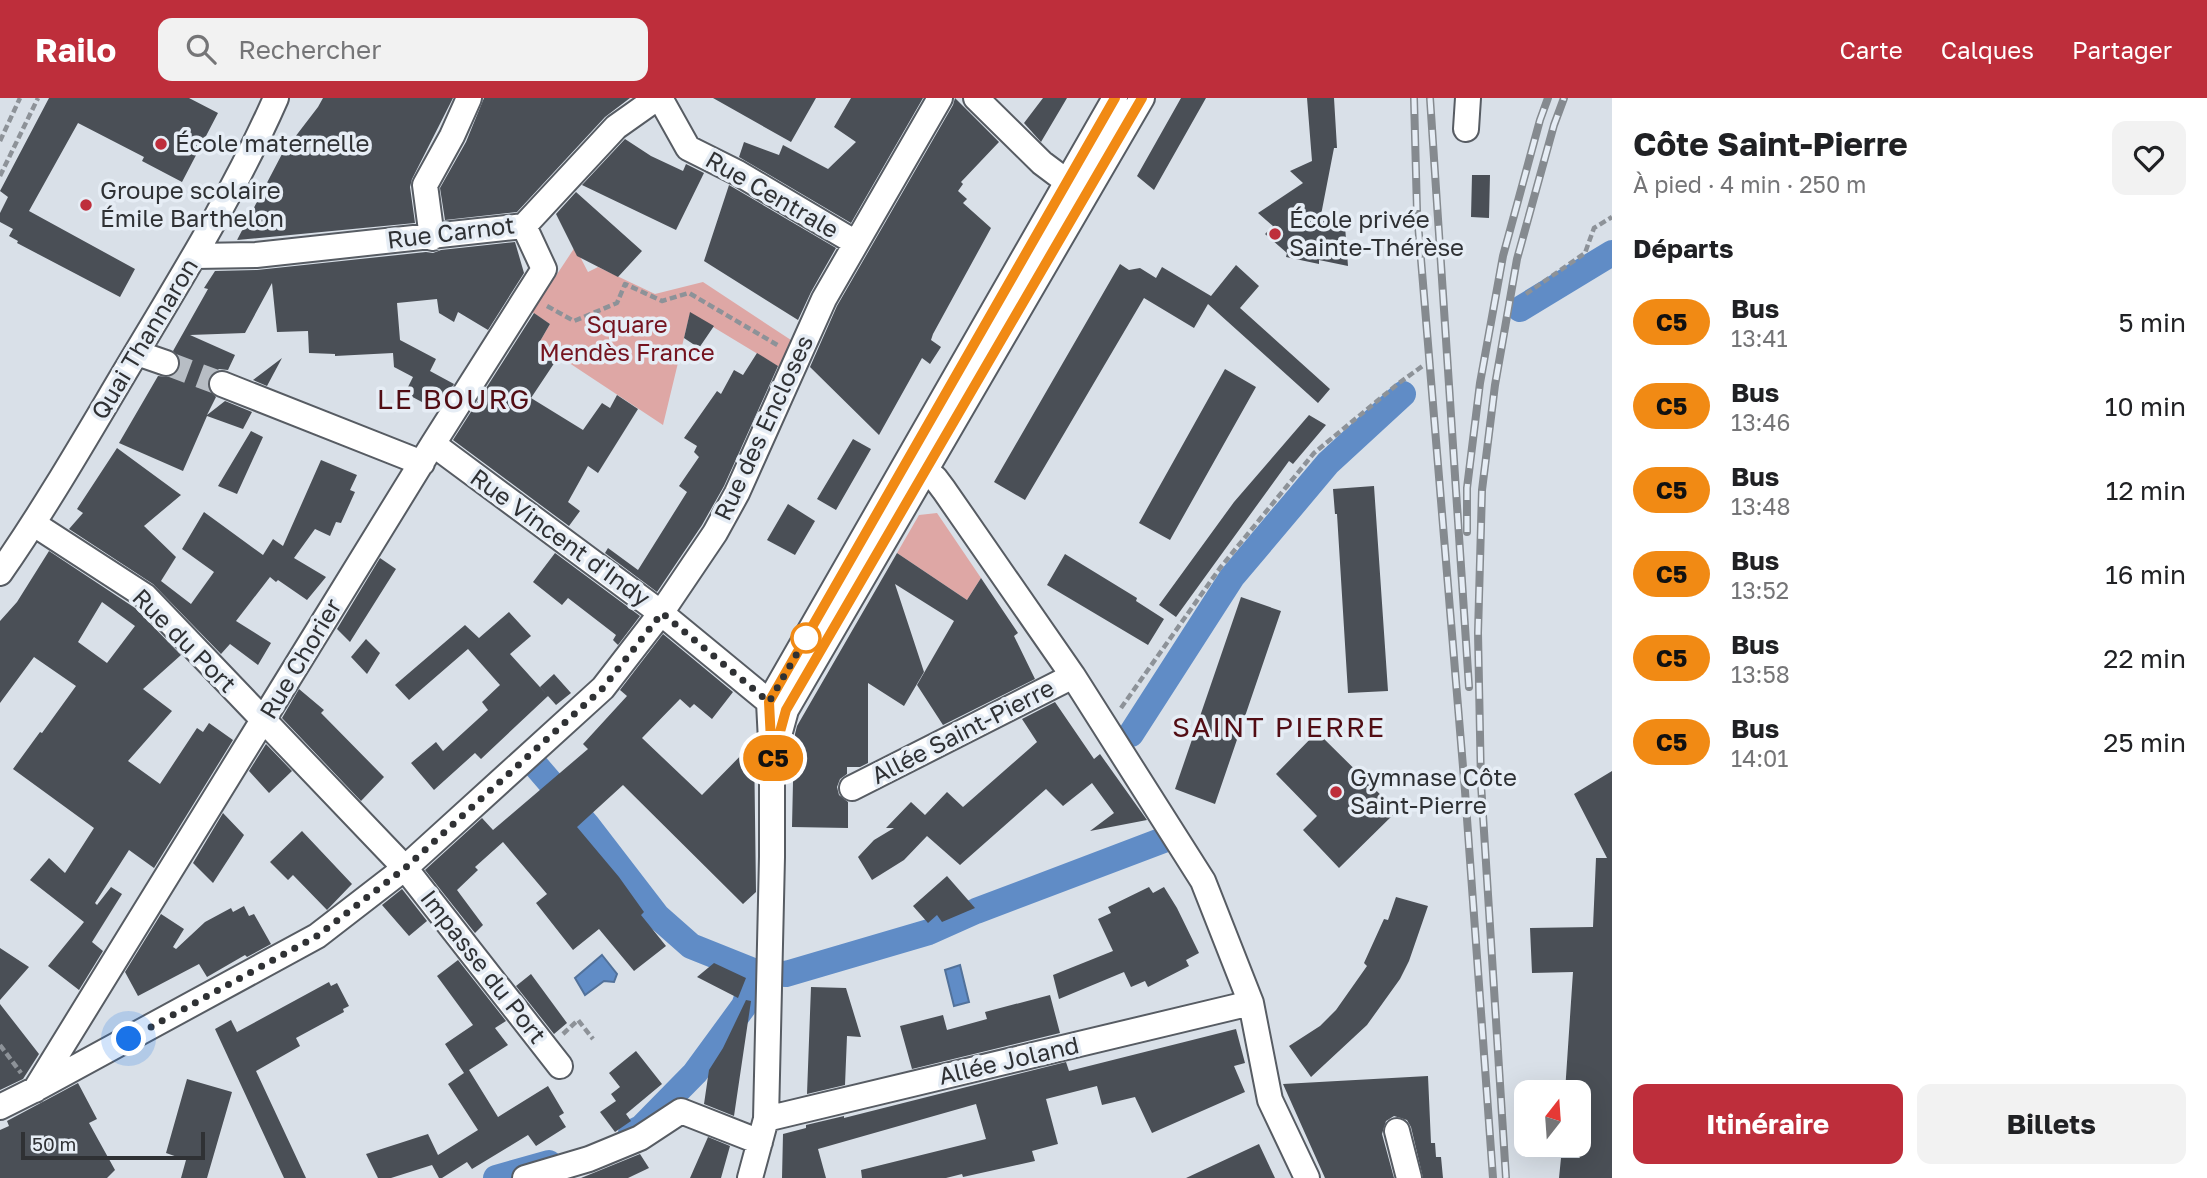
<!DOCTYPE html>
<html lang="fr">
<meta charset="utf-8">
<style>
:root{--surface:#fff;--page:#f2f2f2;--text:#202124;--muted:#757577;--accent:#be2e3b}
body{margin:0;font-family:"Golos Text",sans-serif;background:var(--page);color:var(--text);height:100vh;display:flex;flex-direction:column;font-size:26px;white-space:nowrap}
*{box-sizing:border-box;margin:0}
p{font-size:23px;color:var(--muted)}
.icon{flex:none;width:38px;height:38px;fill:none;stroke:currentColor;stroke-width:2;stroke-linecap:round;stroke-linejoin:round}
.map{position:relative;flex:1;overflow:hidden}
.drawer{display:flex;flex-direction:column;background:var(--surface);width:595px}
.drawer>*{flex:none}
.badge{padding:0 14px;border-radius:23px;font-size:24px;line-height:46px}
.needle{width:46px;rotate:17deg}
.controls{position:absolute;left:1514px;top:982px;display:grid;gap:14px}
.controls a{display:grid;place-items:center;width:77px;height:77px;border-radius:14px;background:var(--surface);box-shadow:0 7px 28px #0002;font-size:35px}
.scale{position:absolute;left:21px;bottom:18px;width:184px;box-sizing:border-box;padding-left:7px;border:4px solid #2f3134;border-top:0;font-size:19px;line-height:24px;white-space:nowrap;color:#2f3134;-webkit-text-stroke:5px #e6edf5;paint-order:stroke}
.you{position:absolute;width:35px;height:35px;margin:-18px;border:5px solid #fff;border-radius:50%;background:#1a73e8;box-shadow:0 0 0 10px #1a73e833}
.map>.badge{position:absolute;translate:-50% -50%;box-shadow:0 0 0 4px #fff}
h2{padding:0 21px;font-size:26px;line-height:63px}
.round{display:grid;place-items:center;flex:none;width:74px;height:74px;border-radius:14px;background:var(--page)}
.head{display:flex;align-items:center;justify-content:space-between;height:119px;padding:0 21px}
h1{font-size:33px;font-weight:700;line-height:52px}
.primary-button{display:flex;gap:14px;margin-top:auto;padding:14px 21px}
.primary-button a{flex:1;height:80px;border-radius:14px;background:var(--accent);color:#fff;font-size:28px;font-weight:700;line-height:80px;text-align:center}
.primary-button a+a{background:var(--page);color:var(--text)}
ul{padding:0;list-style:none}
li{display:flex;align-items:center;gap:21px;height:84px;padding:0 21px}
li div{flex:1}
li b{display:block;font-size:26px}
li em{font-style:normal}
li .badge{min-width:77px;font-weight:700;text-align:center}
header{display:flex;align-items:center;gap:42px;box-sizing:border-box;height:98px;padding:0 35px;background:var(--accent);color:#fff}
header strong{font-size:33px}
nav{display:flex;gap:38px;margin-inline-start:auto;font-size:24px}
.search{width:490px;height:63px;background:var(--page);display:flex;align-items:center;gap:18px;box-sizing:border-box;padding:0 24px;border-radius:14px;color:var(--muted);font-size:26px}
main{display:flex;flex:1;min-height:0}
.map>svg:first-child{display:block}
</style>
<header>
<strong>Railo</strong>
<div class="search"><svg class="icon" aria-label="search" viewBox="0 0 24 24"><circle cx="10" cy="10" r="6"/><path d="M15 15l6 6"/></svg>Rechercher</div>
<nav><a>Carte</a><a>Calques</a><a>Partager</a></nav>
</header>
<main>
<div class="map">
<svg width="1612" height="1080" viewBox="0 0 1612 1080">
<rect width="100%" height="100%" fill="#d9e0e8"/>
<path fill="#dea7a5" d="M 575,149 L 588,174 L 598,169 L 655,196 L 703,184 L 794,244 L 781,270 L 690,215 L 663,327 L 539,245 L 550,226 L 532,214 Z
M 937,415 L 981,480 L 967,502 L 897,455 L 919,417 Z"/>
<path fill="#608cc6" stroke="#51719a" stroke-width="2" d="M 602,857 L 617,876 L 614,884 L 604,883 L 585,897 L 575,880 Z
M 960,867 L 969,904 L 954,908 L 945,872 Z"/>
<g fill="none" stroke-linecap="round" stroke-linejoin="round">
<path stroke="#608cc6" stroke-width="26" d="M 1520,211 L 1612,155
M 1131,636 L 1232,479 L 1328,365 L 1403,296
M 531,662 L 587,727 L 657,818 L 691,848 L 756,874 L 786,876 L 929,834 L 976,813 L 1166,741
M 631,1035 L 641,1030 L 695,975 L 744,908 L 756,874
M 496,1080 L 549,1065"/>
</g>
<path fill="#4a4f56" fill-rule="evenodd" d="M 49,0 L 189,0 L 218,15 L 182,84 L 142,63 L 144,59 L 78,25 L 29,113 L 135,171 L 120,199 L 17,145 L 18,143 L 9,138 L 13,131 L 0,124 L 0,115 L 8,99 L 0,93 Z
M 323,0 L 453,0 L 412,81 L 410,89 L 415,125 L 237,142 L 282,56 L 318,9 Z
M 484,0 L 630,0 L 605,19 L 554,74 L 552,72 L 554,74 L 517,114 L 445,122 L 440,90 L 466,44 Z
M 713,0 L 816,0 L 791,44 Z
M 851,0 L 923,0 L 851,125 L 739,59 L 744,44 L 779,57 L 783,47 L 828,71 L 856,44 L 834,29 Z
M 955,0 L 999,44 L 961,84 L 963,86 L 958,93 L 967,101 L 963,105 L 991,130 L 933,236 L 931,242 L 941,249 L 930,266 L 922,260 L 879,337 L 810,269 L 837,208 L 953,7 Z
M 1043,0 L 1067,0 L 1041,44 L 1024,25 Z
M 1181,0 L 1206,0 L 1154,92 L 1137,78 Z
M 1307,0 L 1334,0 L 1337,50 L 1334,50 L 1320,122 L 1345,128 L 1348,168 L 1319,162 L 1319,166 L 1286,159 L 1287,155 L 1265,136 L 1273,128 L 1258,115 L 1303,85 L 1290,73 L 1312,63 Z
M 625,41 L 651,58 L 683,73 L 686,66 L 704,75 L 676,132 L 582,87 Z
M 1472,77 L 1490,77 L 1489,120 L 1471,119 Z
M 729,87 L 836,150 L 811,194 L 798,222 L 704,163 Z
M 576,94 L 642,153 L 618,179 L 577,158 L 556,116 Z
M 515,144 L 524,175 L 488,232 L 458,214 L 454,224 L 439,215 L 437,201 L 397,205 L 400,242 L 436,261 L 430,273 L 454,286 L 437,312 L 405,295 L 413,279 L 394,269 L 393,255 L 335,258 L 335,256 L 309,255 L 308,233 L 277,234 L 272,185 L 245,235 L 190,237 L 235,257 L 228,272 L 219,271 L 208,280 L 207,289 L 216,299 L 207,317 L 225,303 L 252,314 L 243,331 L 207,318 L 183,373 L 119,345 L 158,278 L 169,279 L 180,270 L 180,262 L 173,253 L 208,191 L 204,190 L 215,173 L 257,172 L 426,154 L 433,155 L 441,152 Z
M 1120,166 L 1129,172 L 1140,170 L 1156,180 L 1162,169 L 1211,198 L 1236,167 L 1259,188 L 1240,210 L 1330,291 L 1318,305 L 1208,206 L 1194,230 L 1144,200 L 1025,402 L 994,384 Z
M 690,214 L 714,228 L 699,250 L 684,240 Z
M 534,215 L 550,226 L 539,245 L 559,258 L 531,300 L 583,332 L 602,305 L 610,310 L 617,297 L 638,311 L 598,375 L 588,368 L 568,404 L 580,413 L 569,428 L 453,342 Z
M 757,255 L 778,268 L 724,388 L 702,427 L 657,494 L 605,455 L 608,450 L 638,472 L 687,394 L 679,388 L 699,359 L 694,354 L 697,348 L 684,340 L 717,293 L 721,296 L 734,272 L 743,277 Z
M 282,260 L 267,288 L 253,282 Z
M 1225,271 L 1256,289 L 1170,442 L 1139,425 Z
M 1309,317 L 1326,327 L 1293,366 L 1289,363 L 1176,519 L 1159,507 L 1234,404 Z
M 251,333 L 263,339 L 237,396 L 218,388 Z
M 853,341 L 871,351 L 836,412 L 817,401 Z
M 117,350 L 181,397 L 144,428 L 176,459 L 161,483 L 191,506 L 214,474 L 182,451 L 204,414 L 263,457 L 273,441 L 283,448 L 321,362 L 357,377 L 350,392 L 355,394 L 341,425 L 336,424 L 330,438 L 315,431 L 294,460 L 326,479 L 307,502 L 278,482 L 276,484 L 270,479 L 236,523 L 271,545 L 258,567 L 230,546 L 221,556 L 153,486 L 69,431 L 83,415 L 77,411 Z
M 1374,388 L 1388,593 L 1348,595 L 1337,416 L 1335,416 L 1333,391 Z
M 788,406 L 815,423 L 795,457 L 767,442 Z
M 49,453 L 135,510 L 181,557 L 143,591 L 172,613 L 128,663 L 160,686 L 197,630 L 203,634 L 209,625 L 233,642 L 154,770 L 129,752 L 95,805 L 97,807 L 111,789 L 122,796 L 92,844 L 103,853 L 79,892 L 48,868 L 84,824 L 30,782 L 49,760 L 65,775 L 94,730 L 13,671 L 40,634 L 42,635 L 76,588 L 34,559 L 0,605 L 0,523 L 17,504 ZM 102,504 L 135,528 L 107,565 L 78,544 Z
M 555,455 L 640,518 L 618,547 L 613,542 L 616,537 L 568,500 L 562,507 L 533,484 Z
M 897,455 L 967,502 L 981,480 L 1018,535 L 1014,538 L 1035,581 L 943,627 L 917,587 L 954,523 L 895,486 L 924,574 L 904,608 L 868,585 L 868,665 L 860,669 L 847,669 L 847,676 L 840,681 L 837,689 L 839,697 L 848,704 L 848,730 L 792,729 L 794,640 L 797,628 Z
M 1065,456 L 1137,500 L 1136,503 L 1164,521 L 1148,547 L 1047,487 Z
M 380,460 L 396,471 L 350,544 L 337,531 Z
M 1241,499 L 1281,513 L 1215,706 L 1175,691 Z
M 509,514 L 531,538 L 510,556 L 548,598 L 481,661 L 475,655 L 434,692 L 411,665 L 436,644 L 443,653 L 488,612 L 482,604 L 500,587 L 468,551 L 409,602 L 395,587 L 465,527 L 479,540 Z
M 663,536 L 733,594 L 712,621 L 694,606 L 690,610 L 680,601 L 642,640 L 702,697 L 754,644 L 756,794 L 743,806 L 623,687 L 577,729 L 619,779 L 644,814 L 641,817 L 666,848 L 634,873 L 599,831 L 573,852 L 536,805 L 547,796 L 503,744 L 475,769 L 478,772 L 457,792 L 483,827 L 475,835 L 425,772 L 482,720 L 493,732 L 588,651 L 583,646 L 627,598 L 620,592 Z
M 366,541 L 380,555 L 367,576 L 351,559 Z
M 554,576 L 571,595 L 556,607 L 540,589 Z
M 299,591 L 324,612 L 321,615 L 384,679 L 361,703 L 282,620 Z
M 1055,604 L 1094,661 L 1100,656 L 1147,722 L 1090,733 L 1114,715 L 1092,685 L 1063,708 L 1046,691 L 960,767 L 927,738 L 904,762 L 872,782 L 858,759 L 874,742 L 894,730 L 886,730 L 911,704 L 925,717 L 947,694 L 963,709 L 1037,644 L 1022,621 Z
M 1317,634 L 1397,713 L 1339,770 L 1303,732 L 1317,718 L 1276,676 Z
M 266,646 L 292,673 L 269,695 L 249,673 Z
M 1612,673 L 1612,1080 L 1559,1080 L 1561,1060 L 1580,1060 L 1572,1047 L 1578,1046 L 1578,994 L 1565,994 L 1573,874 L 1532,875 L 1530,830 L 1593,829 L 1596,760 L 1607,760 L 1574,696 Z
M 223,715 L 244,737 L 213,785 L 193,765 Z
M 302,733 L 352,786 L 327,812 L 293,777 L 288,782 L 270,764 Z
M 947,778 L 975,810 L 942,824 L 937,817 L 928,825 L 913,808 Z
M 1149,789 L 1153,795 L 1164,789 L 1177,810 L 1199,855 L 1186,862 L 1189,868 L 1148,889 L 1145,883 L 1131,889 L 1124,874 L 1059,901 L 1053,877 L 1113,853 L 1098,821 L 1111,815 L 1108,809 Z
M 402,791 L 427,823 L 409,838 L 382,807 Z
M 1396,799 L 1428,808 L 1409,863 L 1400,881 L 1367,927 L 1311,979 L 1289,948 L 1320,928 L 1336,912 L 1367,868 L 1364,865 L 1384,821 L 1388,822 Z
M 244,808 L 249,818 L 254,816 L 271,846 L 247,859 L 245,857 L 207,879 L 199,866 L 138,898 L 125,874 L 161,816 L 184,831 L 173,849 L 176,851 L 205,824 L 231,810 L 233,814 Z
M 0,850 L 29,869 L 0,902 Z
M 458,862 L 506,923 L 495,930 L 508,947 L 469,972 L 498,1019 L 548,988 L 564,1015 L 559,1018 L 566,1029 L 536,1048 L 528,1037 L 472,1071 L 467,1064 L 442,1080 L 439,1080 L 432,1067 L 391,1080 L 378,1080 L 366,1056 L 428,1036 L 438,1057 L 478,1032 L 448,986 L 464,975 L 445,946 L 473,927 L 437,878 Z
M 714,865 L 746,880 L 738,900 L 697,879 Z
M 531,876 L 567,925 L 554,936 L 516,888 Z
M 329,884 L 331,888 L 337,885 L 349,908 L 343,911 L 344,914 L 296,940 L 300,948 L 256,973 L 306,1080 L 284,1080 L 215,931 L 231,922 L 237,934 Z
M 811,889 L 846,890 L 861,939 L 847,938 L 845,987 L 807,996 Z
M 1050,897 L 1060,935 L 912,971 L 900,928 L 943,917 L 947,932 L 987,921 L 985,914 Z
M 746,902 L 751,903 L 734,1018 L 704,1006 L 709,972 L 723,950 Z
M 0,906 L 39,956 L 23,981 L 0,992 Z
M 1236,931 L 1245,965 L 1234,968 L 1245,994 L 1152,1035 L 1135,999 L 1102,1007 L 1097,988 L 1046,1001 L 1058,1046 L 1032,1053 L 1035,1063 L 963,1079 L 962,1076 L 946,1080 L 862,1080 L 861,1072 L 986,1041 L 976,1006 L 818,1051 L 826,1080 L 782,1080 L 783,1036 L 806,1030 L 806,1027 L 844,1018 L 844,1020 L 1066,964 L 1069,973 Z
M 636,953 L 662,986 L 626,1016 L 631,1023 L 615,1034 L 600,1014 L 616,1003 L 611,996 L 620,989 L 609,975 Z
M 1428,978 L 1431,1045 L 1435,1045 L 1436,1059 L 1441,1059 L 1443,1080 L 1423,1080 L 1411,1029 L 1407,1022 L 1394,1018 L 1386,1023 L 1382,1036 L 1394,1080 L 1325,1080 L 1283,986 Z
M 187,981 L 232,994 L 207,1080 L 181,1080 L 186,1062 L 166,1055 Z
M 78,985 L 97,1021 L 89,1025 L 115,1072 L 107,1080 L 0,1080 L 0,1032 L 9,1028 L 7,1023 Z
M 708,1039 L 730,1048 L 721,1080 L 690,1080 Z
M 1259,1046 L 1275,1080 L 1186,1080 Z
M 640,1056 L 649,1070 L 628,1080 L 581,1080 Z"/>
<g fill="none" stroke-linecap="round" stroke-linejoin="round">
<path stroke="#b7bdc4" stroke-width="24" stroke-dasharray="24 12" stroke-linecap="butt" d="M 166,265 L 222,286"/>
<g stroke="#575c63" stroke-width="28">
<path id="minor" d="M 660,0 L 688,50 L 738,75 L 856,145
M 976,0 L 1042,65 L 1078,92
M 1466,31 L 1468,0
M 432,140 L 425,87 L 452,38 L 469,0
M 195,158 L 256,157 L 524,128 L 616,29 L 657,0
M 137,255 L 166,265
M 222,286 L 422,365
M 433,346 L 661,515 L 769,604 L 782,610
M 907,364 L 935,380 L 944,392 L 1073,578 L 1203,783 L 1251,905 L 1270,1002 L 1307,1080
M 34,426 L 145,498 L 405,770 L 560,968
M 0,475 C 48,406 89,334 132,262 C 183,177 236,91 276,0
M 778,641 L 786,612 L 1142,0
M 852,690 L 1073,578
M 35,992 L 433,346 L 544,171 L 524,128
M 0,1009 L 34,992 L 317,838 L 405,770 L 603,590 L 661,515 L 715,435 L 737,395 L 824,201 L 940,0
M 766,1021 L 1251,905
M 1397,1033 L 1409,1080
M 525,1080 L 589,1061 L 640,1040 L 681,1013 L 760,1044
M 750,1080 L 766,1021 L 772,759 L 772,663 L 769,604 L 1115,0"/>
</g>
<path stroke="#8d9298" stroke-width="4.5" stroke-dasharray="7 3.5" stroke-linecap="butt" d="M 0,43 L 20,0
M 0,78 L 38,0
M 1526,196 L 1585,155 L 1594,130 L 1612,119
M 547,208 L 574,223 L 617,205 L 625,186 L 662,203 L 689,195 L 779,248
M 1121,610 L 1220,470 L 1314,355 L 1399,285 L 1424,267
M 563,936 L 578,922 L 593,941
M 0,947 L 21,975"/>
<use href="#minor" stroke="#fff" stroke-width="24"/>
<g stroke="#858a8f" stroke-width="8">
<path id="rail" d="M 1414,0 L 1417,113 L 1465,693 L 1493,1080
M 1430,0 L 1469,589
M 1467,434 L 1467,390 L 1480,285 L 1503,158 L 1540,22 L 1548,0
M 1506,1080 L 1481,686 L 1478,535 L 1482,392 L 1495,287 L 1517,161 L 1554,27 L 1564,0"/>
</g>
<use href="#rail" stroke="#e6edf5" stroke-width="5" stroke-dasharray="16" stroke-linecap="butt"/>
</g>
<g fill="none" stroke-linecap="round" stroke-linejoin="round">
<g stroke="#fff" stroke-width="16">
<path id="line" d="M 1115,0 L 769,604 L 772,663 L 786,612 L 1142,0"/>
</g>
<use href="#line" stroke="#f18a14" stroke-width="10"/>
<path stroke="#2f3134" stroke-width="7" stroke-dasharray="0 12.6" d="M 129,941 L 317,838 L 405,770 L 603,590 L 662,515 L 769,604 L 806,540"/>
</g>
<g fill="#be2e3b" stroke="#e6edf5" stroke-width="2.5">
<circle cx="161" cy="46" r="7"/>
<circle cx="86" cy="107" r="7"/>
<circle cx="1275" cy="136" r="7"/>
<circle cx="1336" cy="694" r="7"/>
</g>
<circle fill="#fff" stroke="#f18a14" stroke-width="3.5" cx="806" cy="540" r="14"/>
<g text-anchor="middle" stroke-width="7" stroke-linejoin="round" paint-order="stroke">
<g font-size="24" fill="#2f3134" stroke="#e6edf5" text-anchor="start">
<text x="175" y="54">École maternelle</text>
<text x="100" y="101">Groupe scolaire<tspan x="100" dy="28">Émile Barthelon</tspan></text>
<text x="1289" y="130">École privée<tspan x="1289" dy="28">Sainte-Thérèse</tspan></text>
<text x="1350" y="688">Gymnase Côte<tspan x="1350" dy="28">Saint-Pierre</tspan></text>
</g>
<g font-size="24" fill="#2f3134" stroke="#e6edf5">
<text transform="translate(772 97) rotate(30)" y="8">Rue Centrale</text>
<text transform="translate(451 135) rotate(-7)" y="8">Rue Carnot</text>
<text transform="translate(145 241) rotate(-59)" y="8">Quai Thannaron</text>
<text transform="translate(764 330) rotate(-65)" y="8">Rue des Encloses</text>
<text transform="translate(560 440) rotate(36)" y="8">Rue Vincent d'Indy</text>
<text transform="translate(184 543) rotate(45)" y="8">Rue du Port</text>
<text transform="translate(301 561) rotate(-59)" y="8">Rue Chorier</text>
<text transform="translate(963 634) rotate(-27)" y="8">Allée Saint-Pierre</text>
<text transform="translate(483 869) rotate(52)" y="8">Impasse du Port</text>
<text transform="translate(1009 963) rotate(-13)" y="8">Allée Joland</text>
</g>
<g font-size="24" fill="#75141f" stroke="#e6edf5">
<text x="627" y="235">Square<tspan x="627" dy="28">Mendès France</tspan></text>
</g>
<g font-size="28" letter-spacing="2" fill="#520d14" stroke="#e6edf5">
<text x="454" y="311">LE BOURG</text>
<text x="1279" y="639">SAINT PIERRE</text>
</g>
</g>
</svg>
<div class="controls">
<a><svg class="needle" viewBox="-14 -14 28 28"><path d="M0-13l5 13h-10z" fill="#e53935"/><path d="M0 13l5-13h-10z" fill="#757577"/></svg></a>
</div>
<div class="scale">50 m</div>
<div class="you" style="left:129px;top:941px"></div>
<b class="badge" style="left:773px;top:660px;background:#f18a14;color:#111">C5</b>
</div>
<section class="drawer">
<div class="head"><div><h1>Côte Saint-Pierre</h1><p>À pied · 4 min · 250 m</p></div><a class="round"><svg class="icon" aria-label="heart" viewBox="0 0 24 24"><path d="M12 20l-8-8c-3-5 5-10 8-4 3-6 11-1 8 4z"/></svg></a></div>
<h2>Départs</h2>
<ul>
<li><span class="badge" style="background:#f18a14;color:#111">C5</span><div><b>Bus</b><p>13:41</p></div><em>5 min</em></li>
<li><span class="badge" style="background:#f18a14;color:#111">C5</span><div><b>Bus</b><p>13:46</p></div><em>10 min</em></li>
<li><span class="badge" style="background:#f18a14;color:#111">C5</span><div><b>Bus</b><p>13:48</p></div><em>12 min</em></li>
<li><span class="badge" style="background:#f18a14;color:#111">C5</span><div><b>Bus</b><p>13:52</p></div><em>16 min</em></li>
<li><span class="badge" style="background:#f18a14;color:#111">C5</span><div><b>Bus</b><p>13:58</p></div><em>22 min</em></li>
<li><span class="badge" style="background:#f18a14;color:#111">C5</span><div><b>Bus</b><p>14:01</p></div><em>25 min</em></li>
</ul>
<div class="primary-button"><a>Itinéraire</a><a>Billets</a></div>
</section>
</main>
